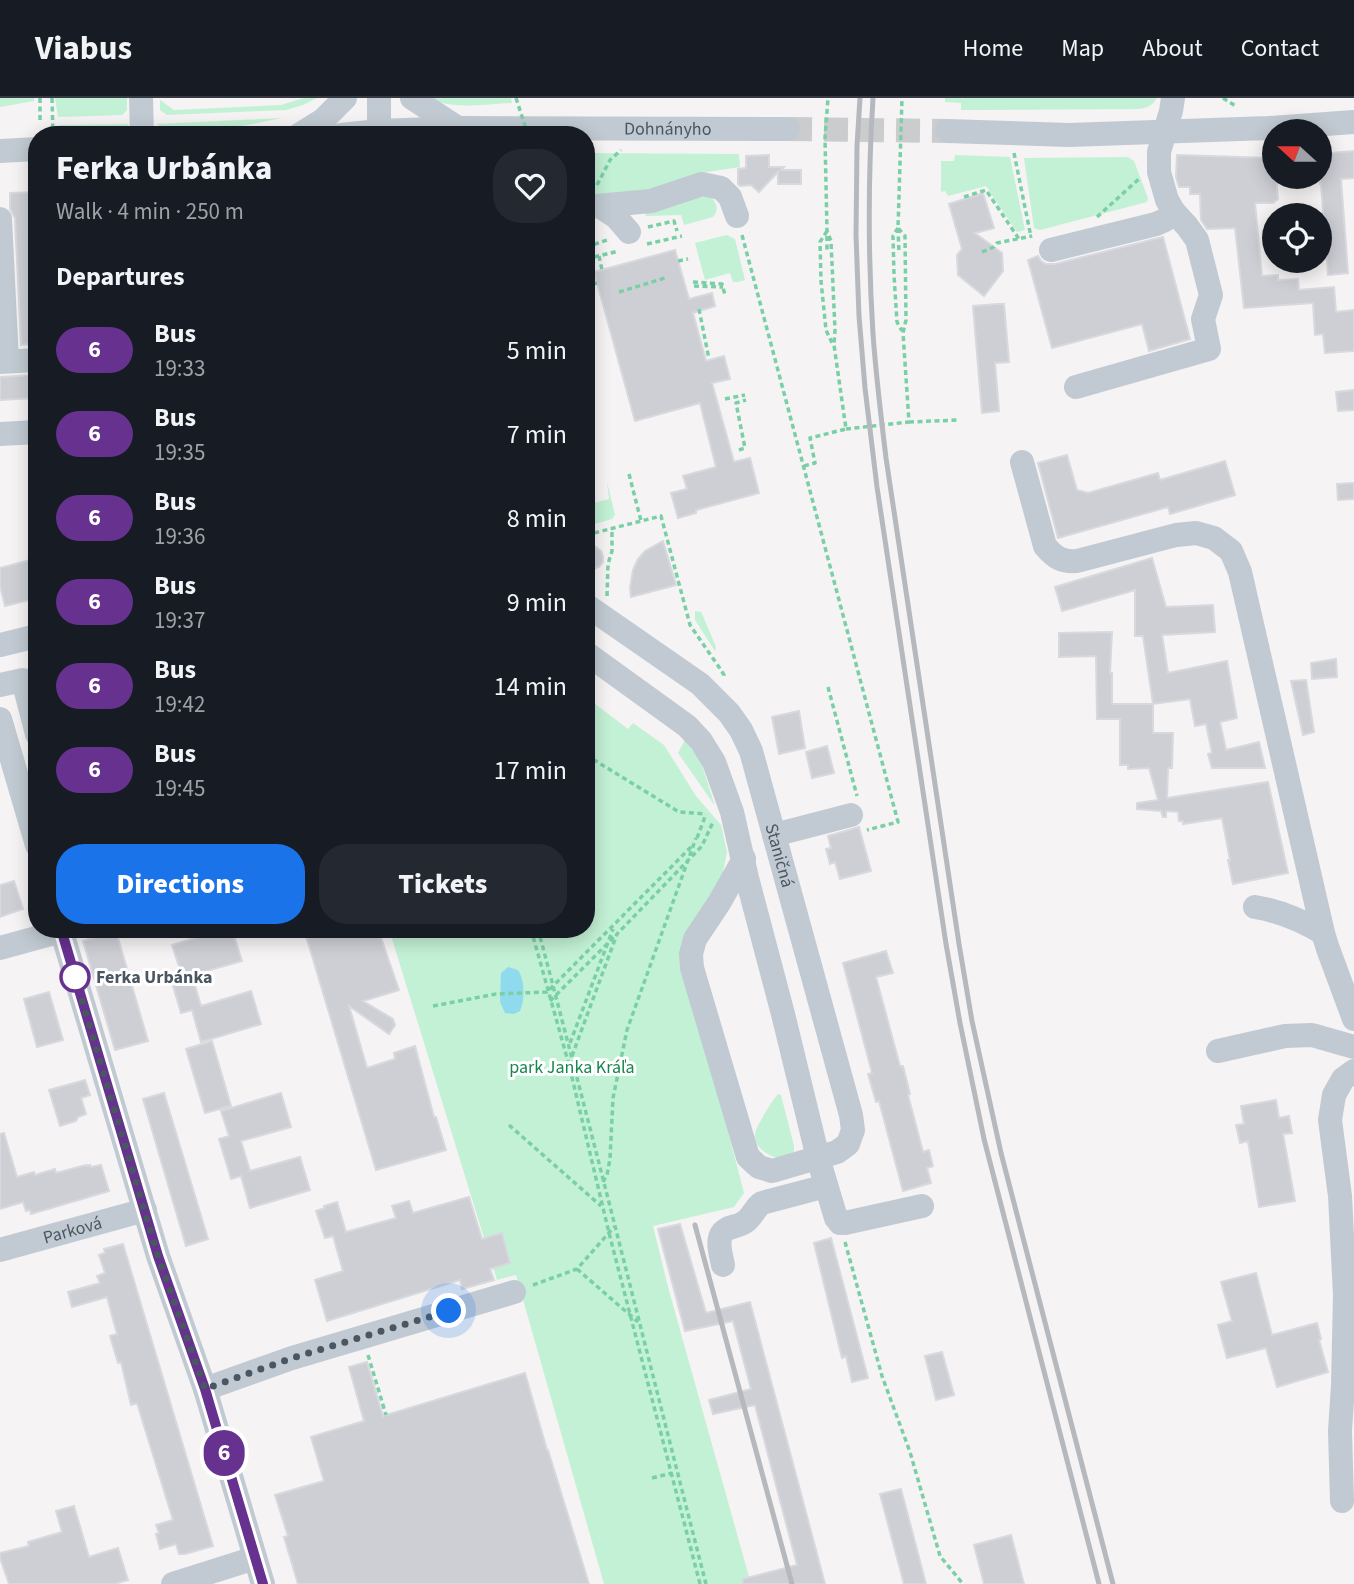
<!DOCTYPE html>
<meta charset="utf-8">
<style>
:root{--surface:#171b24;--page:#242831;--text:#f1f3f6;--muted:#9ea1a6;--line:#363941;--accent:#1a73e8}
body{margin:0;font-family:"Source Sans 3",sans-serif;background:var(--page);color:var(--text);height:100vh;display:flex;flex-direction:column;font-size:26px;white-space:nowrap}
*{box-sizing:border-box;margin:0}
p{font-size:23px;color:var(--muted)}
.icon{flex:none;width:38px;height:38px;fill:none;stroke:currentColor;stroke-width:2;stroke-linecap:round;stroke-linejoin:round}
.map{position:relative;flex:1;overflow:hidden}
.sheet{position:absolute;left:28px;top:28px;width:567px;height:812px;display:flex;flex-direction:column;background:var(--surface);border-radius:28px;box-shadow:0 4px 18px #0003}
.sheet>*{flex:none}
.badge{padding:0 14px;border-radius:23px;font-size:24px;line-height:46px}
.needle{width:46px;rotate:291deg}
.controls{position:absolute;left:1262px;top:21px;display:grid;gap:14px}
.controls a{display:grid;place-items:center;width:70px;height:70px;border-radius:50%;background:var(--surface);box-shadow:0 4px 18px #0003;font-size:35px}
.you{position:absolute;width:35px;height:35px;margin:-18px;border:5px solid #fff;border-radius:50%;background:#1a73e8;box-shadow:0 0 0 10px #1a73e833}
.map>.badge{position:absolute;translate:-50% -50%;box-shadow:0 0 0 4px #fff}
h2{padding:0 28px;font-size:26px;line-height:63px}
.round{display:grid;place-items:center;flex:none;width:74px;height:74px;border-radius:28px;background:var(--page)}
.head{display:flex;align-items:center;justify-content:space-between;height:119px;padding:0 28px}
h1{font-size:33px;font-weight:800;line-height:52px}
.primary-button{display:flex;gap:14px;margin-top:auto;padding:14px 28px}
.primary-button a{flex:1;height:80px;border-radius:28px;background:var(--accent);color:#fff;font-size:28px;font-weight:800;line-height:80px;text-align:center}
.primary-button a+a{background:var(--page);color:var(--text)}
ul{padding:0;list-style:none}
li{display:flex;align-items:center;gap:21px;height:84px;padding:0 28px}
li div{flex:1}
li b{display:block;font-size:26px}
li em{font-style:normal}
li .badge{min-width:77px;font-weight:700;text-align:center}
header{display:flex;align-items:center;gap:42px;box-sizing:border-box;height:98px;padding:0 35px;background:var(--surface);border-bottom:2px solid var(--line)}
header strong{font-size:33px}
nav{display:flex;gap:38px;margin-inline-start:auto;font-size:24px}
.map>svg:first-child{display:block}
</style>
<header>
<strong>Viabus</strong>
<nav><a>Home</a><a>Map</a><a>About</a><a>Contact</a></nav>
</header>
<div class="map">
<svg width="1354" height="1486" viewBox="0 0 1354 1486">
<rect width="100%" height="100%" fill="#f5f3f3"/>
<path fill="#c3f1d5" d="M 0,0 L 34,0 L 34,3 L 0,9 Z
M 55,0 L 127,0 L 127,12 L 122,17 L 58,19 Z
M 304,0 L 317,0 L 303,7 L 286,12 L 167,17 L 160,12 L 160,2 L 174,12 L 281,7 Z
M 430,0 L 511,0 L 512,5 C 490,6 448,12 430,0 Z
M 945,0 L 1157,0 C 1152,8 1147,10 1138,11 L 961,12 L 961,5 L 945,4 Z
M 282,20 L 243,28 L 164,30 L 156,26 Z
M 129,26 L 125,31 L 119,32 L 69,34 L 58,31 L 59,27 Z
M 586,55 L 739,56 L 740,69 L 700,75 L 668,90 L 591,99 L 586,79 Z
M 955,57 L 1010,59 L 1025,132 L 1017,134 L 986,88 L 948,98 L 945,93 L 941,94 L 941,63 L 954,63 Z
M 1128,59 L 1134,63 L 1148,100 L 1147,104 L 1040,132 L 1034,130 L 1024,60 Z
M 689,97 L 711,99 C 717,105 719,112 713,119 L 684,127 L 681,117 L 646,118 L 643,109 Z
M 727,137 L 735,141 L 745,182 L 738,184 L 733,184 L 730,175 L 705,182 L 695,145 Z
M 607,384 L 615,417 L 612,421 L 592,427 L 586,407 L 586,394 L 590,406 L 609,401 Z
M 695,513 L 701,514 L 703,518 L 716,549 L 715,553 L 695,522 Z
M 586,599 L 628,631 L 633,625 L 664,647 L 696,698 L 721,727 L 727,754 L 721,785 L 685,867 L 744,1095 L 734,1109 L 653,1128 L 668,1189 L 751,1486 L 604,1486 L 516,1177 L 497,1182 L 389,831 L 586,831 Z
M 685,642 L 701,664 L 715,708 L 678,655 Z
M 778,996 L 781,997 L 794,1048 L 794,1054 L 782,1061 C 770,1059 754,1051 755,1036 C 756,1029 762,1021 765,1015 C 769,1008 773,1002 778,996 Z"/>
<path fill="#90daee" d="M 508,869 L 518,872 C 525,883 525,901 520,913 L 514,916 L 505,915 L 500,904 L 501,875 Z"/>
<path fill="#cdcfd5" stroke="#d7d9de" stroke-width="2" d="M 1354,53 L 1354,80 L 1341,81 L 1348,175 L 1328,177 L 1321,86 L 1320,86 L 1320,56 Z
M 769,57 L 769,69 L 784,69 L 781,72 L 801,72 L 801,86 L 778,86 L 778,74 L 759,94 L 751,87 L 740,88 L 738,86 L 738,71 L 746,70 L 746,58 Z
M 1177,57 L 1274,60 L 1274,79 L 1276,79 L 1278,101 L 1273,105 L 1255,105 L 1262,178 L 1278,177 L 1278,182 L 1298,181 L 1299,192 L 1334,189 L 1336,214 L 1354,212 L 1354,253 L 1325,255 L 1323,236 L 1315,237 L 1313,205 L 1244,210 L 1235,130 L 1207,131 L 1201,122 L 1200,96 L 1190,96 L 1190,89 L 1179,89 L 1176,79 Z
M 37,94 L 37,245 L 21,247 L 15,120 L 10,111 L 10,95 Z
M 983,95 L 994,130 L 975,135 L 1002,155 L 1003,173 L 984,198 L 958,177 L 957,157 L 962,151 L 949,106 Z
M 1163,139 L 1190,241 L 1149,253 L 1142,226 L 1052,250 L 1028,162 L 1038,158 L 1041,163 L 1046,166 L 1055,166 Z
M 675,152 L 689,201 L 712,195 L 715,208 L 693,215 L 706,263 L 724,258 L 730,281 L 712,285 L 734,364 L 750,360 L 759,395 L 696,412 L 696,415 L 678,420 L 671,395 L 687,391 L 683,378 L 716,369 L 700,305 L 635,323 L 594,174 Z
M 998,206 L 1004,206 L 1009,264 L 995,265 L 999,313 L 982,315 L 973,208 Z
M 33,277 L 34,300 L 0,302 L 0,279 Z
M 1354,292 L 1354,312 L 1338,313 L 1336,294 Z
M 1067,357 L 1077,392 L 1088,395 L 1158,375 L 1160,382 L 1225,363 L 1235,397 L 1170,416 L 1168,409 L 1058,440 L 1038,365 Z
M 1354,385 L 1354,401 L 1338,402 L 1337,386 Z
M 663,443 L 676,487 L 631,499 L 630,490 L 633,472 L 638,461 L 645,453 Z
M 586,448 L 596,449 L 601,453 L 603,459 L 603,464 L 599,469 L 586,474 Z
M 37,460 L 37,500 L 5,508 L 0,488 L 0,470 Z
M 1152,460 L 1166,509 L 1213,507 L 1215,534 L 1162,537 L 1168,575 L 1227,563 L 1237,620 L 1220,624 L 1226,652 L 1259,644 L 1265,670 L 1212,670 L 1208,656 L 1212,655 L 1206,626 L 1195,628 L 1190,601 L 1153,606 L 1143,538 L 1135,538 L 1135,492 L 1062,513 L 1055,489 Z
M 1112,534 L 1110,575 L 1112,575 L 1112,606 L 1153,606 L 1153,635 L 1173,635 L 1172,670 L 1168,670 L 1167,700 L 1268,684 L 1288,775 L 1233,786 L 1228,762 L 1230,762 L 1222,720 L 1183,726 L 1183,723 L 1179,723 L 1178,714 L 1166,713 L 1166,719 L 1163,719 L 1161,713 L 1137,711 L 1137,705 L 1158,702 L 1149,670 L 1128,671 L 1128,667 L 1120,667 L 1120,621 L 1097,621 L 1096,558 L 1059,559 L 1059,535 Z
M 1336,561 L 1337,579 L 1312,581 L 1311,565 Z
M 1306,582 L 1314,634 L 1303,637 L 1291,583 Z
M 799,613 L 805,650 L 779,656 L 772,619 Z
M 827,648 L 834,675 L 812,680 L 806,654 Z
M 859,729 L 871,773 L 840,781 L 835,764 L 830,766 L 826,751 L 831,750 L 828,738 Z
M 14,783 L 23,811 L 0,819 L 0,787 Z
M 225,831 L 232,831 L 242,863 L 192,877 L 201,908 L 251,893 L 261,926 L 201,944 L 192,912 L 181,915 L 171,881 L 182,878 L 172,847 Z
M 304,831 L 378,831 L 399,892 L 363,903 L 393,921 L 395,927 L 389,936 L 349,908 L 367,970 L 395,961 L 394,955 L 415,948 L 434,1019 L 436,1019 L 446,1052 L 376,1072 Z
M 116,833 L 148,943 L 115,952 L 83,843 Z
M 886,853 L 893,875 L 876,879 L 900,968 L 903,968 L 910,996 L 908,997 L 923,1054 L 929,1052 L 933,1068 L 927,1070 L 931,1085 L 903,1093 L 879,1003 L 876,1004 L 868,976 L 872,975 L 843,865 Z
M 49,894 L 63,942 L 37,949 L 24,901 Z
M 212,943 L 231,1008 L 205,1015 L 186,951 Z
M 85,982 L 90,997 L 81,1000 L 86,1016 L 78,1019 L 76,1023 L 60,1028 L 49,992 Z
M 164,995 L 208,1141 L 186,1148 L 143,1001 Z
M 281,995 L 291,1029 L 241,1043 L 250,1073 L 300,1059 L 310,1092 L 250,1110 L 241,1078 L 231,1081 L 219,1041 L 229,1038 L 221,1013 Z
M 1276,1002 L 1279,1020 L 1289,1018 L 1292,1035 L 1283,1036 L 1295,1103 L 1259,1109 L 1248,1043 L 1240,1045 L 1236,1027 L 1244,1026 L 1241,1008 Z
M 4,1035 L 17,1079 L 34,1074 L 35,1077 L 55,1071 L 56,1075 L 86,1067 L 86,1068 L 90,1067 L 91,1069 L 101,1067 L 109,1093 L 31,1116 L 30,1112 L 26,1113 L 23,1104 L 0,1111 L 0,1036 Z
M 469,1099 L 482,1141 L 502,1135 L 510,1165 L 490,1171 L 494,1182 L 462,1191 L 460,1182 L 327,1223 L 315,1182 L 343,1173 L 333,1138 L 325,1140 L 316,1113 L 325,1110 L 324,1108 L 337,1104 L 346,1134 L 396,1120 L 392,1108 L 409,1103 L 413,1115 Z
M 680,1126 L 706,1215 L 750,1204 L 825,1486 L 743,1486 L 743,1481 L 797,1467 L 755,1307 L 713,1316 L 709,1302 L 751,1291 L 733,1223 L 685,1233 L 658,1131 Z
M 831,1140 L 868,1280 L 852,1284 L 846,1258 L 842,1260 L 814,1145 Z
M 123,1146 L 213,1448 L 185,1456 L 179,1456 L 176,1446 L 160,1451 L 156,1436 L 159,1435 L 156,1427 L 173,1422 L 137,1305 L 131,1307 L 121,1264 L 118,1265 L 110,1238 L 117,1236 L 107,1199 L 72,1209 L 68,1194 L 100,1185 L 97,1178 L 105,1175 L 99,1157 L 105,1155 L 104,1151 Z
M 1256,1175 L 1272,1237 L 1317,1225 L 1321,1241 L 1319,1242 L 1328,1274 L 1277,1289 L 1266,1250 L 1227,1260 L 1218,1227 L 1232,1223 L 1221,1184 Z
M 942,1254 L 954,1297 L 936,1302 L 925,1258 Z
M 367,1264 L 383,1318 L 525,1275 L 547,1352 L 548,1352 L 589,1486 L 298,1486 L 284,1439 L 288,1438 L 275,1397 L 324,1383 L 311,1339 L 364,1323 L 349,1269 Z
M 901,1391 L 926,1486 L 904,1486 L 880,1396 Z
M 74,1408 L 89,1459 L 118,1450 L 128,1482 L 114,1486 L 9,1486 L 0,1460 L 0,1455 L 29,1448 L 28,1444 L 62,1434 L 56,1413 Z
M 1011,1437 L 1024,1486 L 984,1486 L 974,1447 Z"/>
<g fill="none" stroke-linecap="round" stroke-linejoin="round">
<path stroke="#caccce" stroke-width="24" stroke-dasharray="24 12" stroke-linecap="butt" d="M 788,31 L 947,33"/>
<path stroke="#7ad0a6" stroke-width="3.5" stroke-dasharray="5 3.5" stroke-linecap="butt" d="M 40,0 L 40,22
M 52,0 L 53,37
M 1223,0 L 1237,9
M 1014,55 L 1031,139
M 597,87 L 610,62 L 621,52
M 964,99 L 986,92 L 1019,141
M 1097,119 L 1141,79
M 648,129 L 674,123 L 677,133
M 898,130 L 893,138 L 894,177 L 897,224 L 902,233
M 898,130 L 899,155
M 827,133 L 820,144 L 821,183 L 826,232 L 833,247
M 742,137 L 898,724 L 867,732
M 827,138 L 827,154
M 647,146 L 682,138
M 586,149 L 607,142
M 982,154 L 994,149 L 997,145 L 1032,138
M 599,158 L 602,172
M 586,161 L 619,153
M 678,163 L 688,161
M 693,184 L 722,186 L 725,197
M 586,188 L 597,185
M 694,188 L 723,189
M 619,194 L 665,180
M 699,211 L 709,261
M 586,222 L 592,239
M 725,301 L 745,297
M 909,324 L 959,322
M 846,331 L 909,324 L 903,235 L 906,222 L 905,138 L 898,130 L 902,0
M 739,352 L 745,350 L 736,305 L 746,302
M 804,368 L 815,365 L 810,340 L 846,331 L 834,247 L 835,232 L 831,143 L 827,133 L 825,40 L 828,0
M 629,376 L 641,423
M 586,437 L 661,418 L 690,527 L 721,572 L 724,577 L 724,581
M 586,444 L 591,437
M 607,498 L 608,466 L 612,453 L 612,430
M 828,589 L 857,698
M 586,657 L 679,714 L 706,716
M 697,740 L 706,716
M 531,831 L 569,967 L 609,1135 L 700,1486
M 538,831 C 596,1049 650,1268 706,1486
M 550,903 L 615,838
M 433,908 L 496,896 L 547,894 L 691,749
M 570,945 L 613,831
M 572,958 L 617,836 L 702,748 L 713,724
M 509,1027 L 601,1108
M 603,1084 L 607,1077 L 610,1061 L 613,1000 L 627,932 L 696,740
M 845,1144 L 882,1278 L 910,1354 L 940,1458 L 963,1486
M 577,1171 L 638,1224
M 533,1187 L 577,1171 L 614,1129
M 368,1257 L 386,1317
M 652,1380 L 672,1375"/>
<g stroke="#c1cad2" stroke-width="24">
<path d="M 141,0 L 142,37"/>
<path d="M 379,0 L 379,37"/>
<path d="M 412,0 L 458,30"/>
<path d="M 947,33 L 1069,37 L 1269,30 L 1354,24"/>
<path d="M 299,37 L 323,22 L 345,0"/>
<path id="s1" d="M 341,37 L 379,33 L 458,30 L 788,31"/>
<path d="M 0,53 L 37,51"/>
<path d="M 599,108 L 616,119 L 629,134"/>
<path d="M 586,109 L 651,103 L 702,86 L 721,90 L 730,99 L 737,118"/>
<path d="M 0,121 L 7,263"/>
<path d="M 1051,152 L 1156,126 L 1165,122 L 1174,114"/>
<path d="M 0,264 L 37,262"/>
<path d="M 1076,289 L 1209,251 L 1203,221 L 1211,197 L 1197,142 L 1187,128 L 1174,114 L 1167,102 L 1159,74 L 1159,54 L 1171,13 L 1173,0"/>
<path d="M 0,336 L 37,334"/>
<path d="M 1022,364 L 1045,448 C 1055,460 1062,464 1077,463 L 1176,437 L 1196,435 L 1214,440 L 1231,453 L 1240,474 L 1323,835 L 1328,851 L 1354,921"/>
<path id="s2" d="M 586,507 L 700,586 L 729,615 L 741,632 L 751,653 L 851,1017 L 853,1032 L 848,1046 L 837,1054 L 772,1073 L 759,1069 L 748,1059 L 692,870 L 691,856 L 695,841 L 719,805 L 744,761"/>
<path d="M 0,547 L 37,538"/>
<path d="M 586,555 L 687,628 L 701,643 L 714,664 L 732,714 L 747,780 L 783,916 L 818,1060 L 836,1120 L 840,1125 L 845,1125 L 922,1108"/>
<path d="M 0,587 L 23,582 L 37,636"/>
<path d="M 0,621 L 37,747"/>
<path d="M 774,737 L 851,717"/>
<path d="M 1255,809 C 1280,813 1301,822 1323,835"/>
<path d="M 61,831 L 158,1158 L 205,1291 L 263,1486"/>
<path d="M 0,850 L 62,833"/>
<path d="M 1218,953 L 1285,938 L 1312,937 L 1354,949"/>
<path id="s3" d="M 0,1152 L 145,1112"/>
<path d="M 723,1167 C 721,1156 714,1138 727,1131 C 732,1128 739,1128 743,1125 C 752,1121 754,1110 762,1105 L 826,1088"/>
<path d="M 205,1291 L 292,1260 L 514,1194"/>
<path d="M 1342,1403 L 1340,1333 L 1343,1287 L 1345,1197 L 1340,1098 L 1330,1022 L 1334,997 L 1343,981 L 1354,973"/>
<path d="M 173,1486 L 255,1460"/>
</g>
<path stroke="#b5b8bd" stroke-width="5" d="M 860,0 L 857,48 L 856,137 L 859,218 L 865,290 L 877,389 L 946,846 L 960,925 L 984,1041 L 1099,1486
M 873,0 C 868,79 868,158 873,236 C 876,278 881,319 886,360 L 959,846 L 972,923 L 1001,1055 L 1113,1486
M 695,1127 L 792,1486"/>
<path stroke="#7ad0a6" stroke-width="3.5" stroke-dasharray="5 3.5" stroke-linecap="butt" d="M 516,0 L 528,37"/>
</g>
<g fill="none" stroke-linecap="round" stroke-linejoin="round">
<g stroke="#fff" stroke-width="16">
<path id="line" d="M 61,831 L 158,1158 L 205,1291 L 263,1486"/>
</g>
<use href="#line" stroke="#66318f" stroke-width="10"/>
<path stroke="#4a5661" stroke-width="7" stroke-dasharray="0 12.6" d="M 75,879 L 158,1158 L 205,1291 L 292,1260 L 449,1213"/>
</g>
<circle fill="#fff" stroke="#66318f" stroke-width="3.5" cx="75" cy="879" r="14"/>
<g text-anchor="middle" stroke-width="6" stroke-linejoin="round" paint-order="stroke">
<g font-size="18" fill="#4a5661" stroke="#fff">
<text dy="6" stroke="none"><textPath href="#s1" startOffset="327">Dohnányho</textPath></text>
<text dy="6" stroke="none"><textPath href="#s2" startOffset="332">Staničná</textPath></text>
<text dy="6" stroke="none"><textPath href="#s3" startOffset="75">Parková</textPath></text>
</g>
<g font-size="18" font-weight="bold" fill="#4a5661" stroke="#fff" text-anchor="start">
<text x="96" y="885">Ferka Urbánka</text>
</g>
<g font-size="18" fill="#17864f" stroke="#fff">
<text x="572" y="975">park Janka Kráľa</text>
</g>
</g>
</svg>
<div class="controls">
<a><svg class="needle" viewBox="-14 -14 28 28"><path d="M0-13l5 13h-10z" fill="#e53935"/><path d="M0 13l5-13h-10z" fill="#9ea1a6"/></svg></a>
<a><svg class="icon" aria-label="locate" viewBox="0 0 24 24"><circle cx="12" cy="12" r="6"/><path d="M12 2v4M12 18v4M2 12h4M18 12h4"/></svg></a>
</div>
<div class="you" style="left:449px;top:1213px"></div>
<b class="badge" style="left:224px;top:1355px;background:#66318f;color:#fff">6</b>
<section class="sheet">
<div class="head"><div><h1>Ferka Urbánka</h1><p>Walk · 4 min · 250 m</p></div><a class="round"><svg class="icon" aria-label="heart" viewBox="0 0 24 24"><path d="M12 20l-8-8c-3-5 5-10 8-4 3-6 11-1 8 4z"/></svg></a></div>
<h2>Departures</h2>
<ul>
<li><span class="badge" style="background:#66318f;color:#fff">6</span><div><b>Bus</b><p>19:33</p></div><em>5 min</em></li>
<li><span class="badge" style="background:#66318f;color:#fff">6</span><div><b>Bus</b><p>19:35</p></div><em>7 min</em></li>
<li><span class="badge" style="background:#66318f;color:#fff">6</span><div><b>Bus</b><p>19:36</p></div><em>8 min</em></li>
<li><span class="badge" style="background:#66318f;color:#fff">6</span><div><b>Bus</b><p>19:37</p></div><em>9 min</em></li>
<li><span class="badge" style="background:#66318f;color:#fff">6</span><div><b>Bus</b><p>19:42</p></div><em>14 min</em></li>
<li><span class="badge" style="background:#66318f;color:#fff">6</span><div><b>Bus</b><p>19:45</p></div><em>17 min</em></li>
</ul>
<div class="primary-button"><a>Directions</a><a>Tickets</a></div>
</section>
</div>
